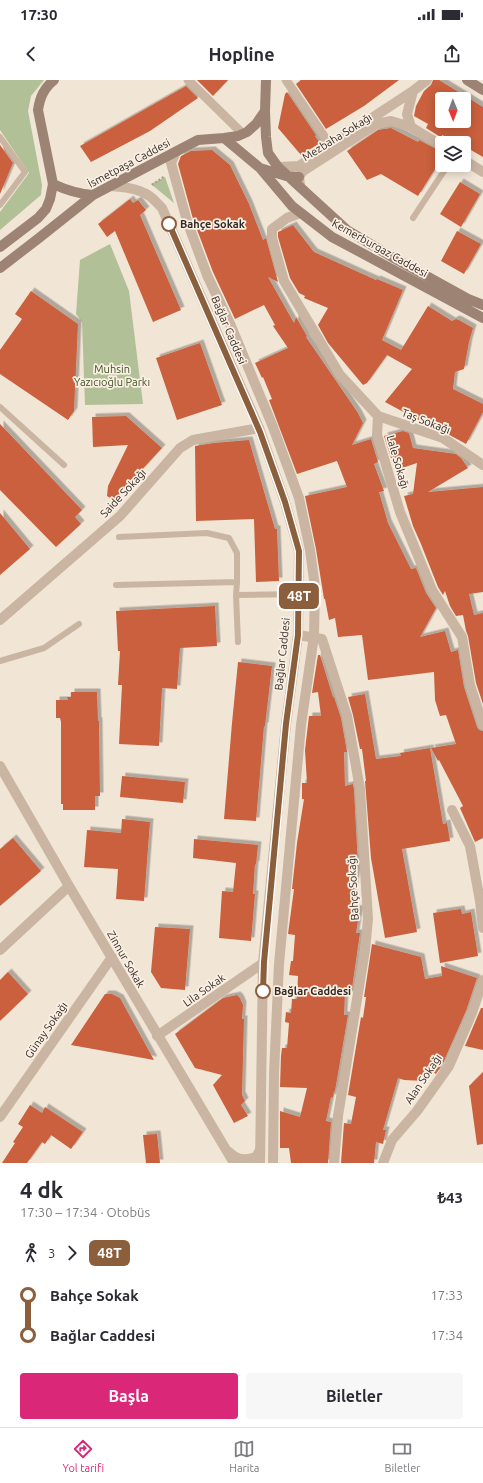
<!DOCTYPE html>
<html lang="tr">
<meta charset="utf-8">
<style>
:root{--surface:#fff;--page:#f7f7f7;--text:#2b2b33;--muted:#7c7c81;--line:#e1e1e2;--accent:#db2777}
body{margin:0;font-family:Ubuntu,sans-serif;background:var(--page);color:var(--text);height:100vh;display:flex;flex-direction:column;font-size:15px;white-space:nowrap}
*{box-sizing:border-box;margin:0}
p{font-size:13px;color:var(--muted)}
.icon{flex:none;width:22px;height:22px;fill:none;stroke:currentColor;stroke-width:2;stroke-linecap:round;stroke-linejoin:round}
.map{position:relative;height:1083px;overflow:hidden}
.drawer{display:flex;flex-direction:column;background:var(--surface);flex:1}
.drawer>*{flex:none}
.badge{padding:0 8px;border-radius:6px;font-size:14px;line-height:26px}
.needle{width:26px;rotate:179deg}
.tools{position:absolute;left:435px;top:12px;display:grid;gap:8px}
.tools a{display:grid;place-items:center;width:36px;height:36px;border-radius:4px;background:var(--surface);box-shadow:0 2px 10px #0003;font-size:20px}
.map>.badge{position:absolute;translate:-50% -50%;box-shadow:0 0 0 2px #fff}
.legs{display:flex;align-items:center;gap:6px;height:44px;padding:0 20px;font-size:13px}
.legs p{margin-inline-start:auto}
.summary{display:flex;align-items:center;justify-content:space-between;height:68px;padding:0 20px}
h1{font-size:22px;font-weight:700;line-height:30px}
.button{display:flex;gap:8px;margin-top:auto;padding:8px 20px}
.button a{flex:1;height:46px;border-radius:4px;background:var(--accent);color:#fff;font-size:16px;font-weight:700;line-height:46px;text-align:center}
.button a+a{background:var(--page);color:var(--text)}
ul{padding:0 20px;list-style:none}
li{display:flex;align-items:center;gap:14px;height:40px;font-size:15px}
li i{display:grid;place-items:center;width:6px;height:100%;margin:0 5px;background:currentColor}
li i::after{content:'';width:10px;height:10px;margin:-5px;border:3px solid;border-radius:50%;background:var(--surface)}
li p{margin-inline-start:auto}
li:first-child i{background:linear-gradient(#0000 50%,currentColor 0)}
li:last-child i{background:linear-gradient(currentColor 50%,#0000 0)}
.status{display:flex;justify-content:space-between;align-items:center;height:28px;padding:0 20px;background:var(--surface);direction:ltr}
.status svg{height:11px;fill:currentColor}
header{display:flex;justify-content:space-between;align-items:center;height:52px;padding:0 20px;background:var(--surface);font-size:18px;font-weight:700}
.dock{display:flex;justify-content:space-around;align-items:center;height:56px;border-top:1px solid var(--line);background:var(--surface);font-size:11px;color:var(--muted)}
.dock a{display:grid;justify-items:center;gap:2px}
.dock .on{color:var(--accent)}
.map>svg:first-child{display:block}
</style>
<div class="status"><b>17:30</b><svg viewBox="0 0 49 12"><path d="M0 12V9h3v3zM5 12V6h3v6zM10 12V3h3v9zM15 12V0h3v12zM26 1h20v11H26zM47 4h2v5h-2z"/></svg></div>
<header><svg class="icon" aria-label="back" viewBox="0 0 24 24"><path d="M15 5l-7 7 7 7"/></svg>Hopline<svg class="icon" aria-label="share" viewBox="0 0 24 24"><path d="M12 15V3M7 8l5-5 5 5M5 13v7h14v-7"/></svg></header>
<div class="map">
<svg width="483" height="1083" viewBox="0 0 483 1083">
<defs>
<filter id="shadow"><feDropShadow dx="3.5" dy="-3.5" stdDeviation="0" flood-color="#0004"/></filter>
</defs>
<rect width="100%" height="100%" fill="#f1e5d6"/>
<path fill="#b1c096" d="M 0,0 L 44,0 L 31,16 L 28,31 L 42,105 L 41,115 L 0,150 L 0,132 L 29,93 L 0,50 Z
M 165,97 L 174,123 L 151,104 Z
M 110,164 L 129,211 L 143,324 L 85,325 L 82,242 L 76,234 L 80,180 Z"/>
<path fill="#ca603c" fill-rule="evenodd" filter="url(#shadow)" d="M 197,0 L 228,0 L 213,16 Z
M 301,0 L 399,0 L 364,26 L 326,49 L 296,4 Z
M 433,0 L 439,0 L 483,27 L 483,77 L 464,66 L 464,63 L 459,63 L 442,55 L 442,58 L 426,48 L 428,44 L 414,36 L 416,26 L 424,11 L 431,5 ZM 442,19 L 464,19 L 464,41 L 442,41 Z
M 186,6 L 198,18 L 150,51 L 91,82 L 80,66 Z
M 287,12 L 316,55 L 315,56 L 320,63 L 301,75 L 278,48 L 285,14 Z
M 391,48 L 418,62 L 419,60 L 442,72 L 442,78 L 418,116 L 381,94 L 367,100 L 347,71 L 378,50 Z
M 0,65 L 13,83 L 0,114 Z
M 212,70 L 230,85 L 249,124 L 263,160 L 266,158 L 278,202 L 268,197 L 294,243 L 296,237 L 307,256 L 306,257 L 358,333 L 363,343 L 352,365 L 371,359 L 378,382 L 374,384 L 384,411 L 379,412 L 388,443 L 411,489 L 416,488 L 426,513 L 436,528 L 420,557 L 445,551 L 451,572 L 458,570 L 464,607 L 477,647 L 479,650 L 483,651 L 483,758 L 475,762 L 460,728 L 463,726 L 439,680 L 438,681 L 431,668 L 456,664 L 446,635 L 440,636 L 435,620 L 434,592 L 368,600 L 362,555 L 338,557 L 335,538 L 329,540 L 325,519 L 324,519 L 316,469 L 305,416 L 347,407 L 337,381 L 297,394 L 269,320 L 272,319 L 263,297 L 262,298 L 255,283 L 288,268 L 273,246 L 275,245 L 264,225 L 235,239 L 213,192 L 193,139 L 178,84 L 181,76 L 191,71 Z
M 460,102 L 480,114 L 461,147 L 440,134 Z
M 130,119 L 133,123 L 138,120 L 146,130 L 140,135 L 181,230 L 153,242 L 115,151 L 107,157 L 98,144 Z
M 293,145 L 314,172 L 376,200 L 377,199 L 403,210 L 382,260 L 401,270 L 428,226 L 452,241 L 456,239 L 459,240 L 473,248 L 469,262 L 464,289 L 455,292 L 453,309 L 483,324 L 483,332 L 466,364 L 446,353 L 424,343 L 385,322 L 412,289 L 387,275 L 367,303 L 363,305 L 328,263 L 318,245 L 328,228 L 304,218 L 305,216 L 299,213 L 290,198 L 278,157 L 278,152 Z
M 457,151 L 481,164 L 464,194 L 441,181 Z
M 31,211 L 78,244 L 74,331 L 68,340 L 0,294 L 0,270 L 22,239 L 15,234 Z
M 200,263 L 222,325 L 177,340 L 156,278 Z
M 126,336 L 162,368 L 114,420 L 107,416 L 108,406 L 128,365 L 93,367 L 92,337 Z
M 0,344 L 82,430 L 75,437 L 81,444 L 56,467 L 0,410 Z
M 403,351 L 409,353 L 413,368 L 456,374 L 461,378 L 468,388 L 428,412 L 483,407 L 483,512 L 469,514 L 474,535 L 483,533 L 483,624 L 476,603 L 468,556 L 466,551 L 463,535 L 456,536 L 450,526 L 445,511 L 443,515 L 438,507 L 421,464 L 413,446 L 404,416 L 413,414 L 417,383 L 396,390 L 393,378 L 391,378 L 384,356 Z
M 249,360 L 275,449 L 277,449 L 279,501 L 256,502 L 254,439 L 196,441 L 195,366 L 214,363 Z
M 0,433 L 30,469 L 0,495 Z
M 215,526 L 217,566 L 180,568 L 177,609 L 162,608 L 159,666 L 119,664 L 122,605 L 118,605 L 120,571 L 118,571 L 116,531 Z
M 318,575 L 320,575 L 333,617 L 334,617 L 341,638 L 347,672 L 344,672 L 345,706 L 353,704 L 354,710 L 358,786 L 351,828 L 360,829 L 356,853 L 360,853 L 351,915 L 345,914 L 344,935 L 348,935 L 335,1011 L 334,1011 L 333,1018 L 331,1017 L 326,1041 L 331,1042 L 328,1083 L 291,1083 L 289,1068 L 280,1068 L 280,1031 L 300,1037 L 307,1008 L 280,1007 L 281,976 L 282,968 L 287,968 L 289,943 L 285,942 L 286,932 L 291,933 L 292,919 L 297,919 L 298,896 L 289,895 L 291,881 L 293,881 L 295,855 L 288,854 L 294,809 L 292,809 L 297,763 L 304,719 L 302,719 L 302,703 L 307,703 L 305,670 L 309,636 L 321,636 L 318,612 L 312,613 Z
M 238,582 L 272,586 L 265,646 L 264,646 L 256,741 L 224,739 L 232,643 Z
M 71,612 L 97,612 L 98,641 L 99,641 L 100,716 L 95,716 L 95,730 L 63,730 L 63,724 L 61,724 L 61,642 L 60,638 L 56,638 L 56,620 L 68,620 L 67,617 L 71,617 Z
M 365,614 L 376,679 L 401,676 L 400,673 L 430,668 L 443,744 L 447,743 L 450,761 L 402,769 L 417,852 L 385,858 L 371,778 L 365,701 L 366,701 L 362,669 L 360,669 L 353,635 L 348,617 Z
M 122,696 L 185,702 L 183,723 L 120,717 Z
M 122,739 L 150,742 L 144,821 L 116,819 L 118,789 L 84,787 L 87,750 L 121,753 Z
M 13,758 L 41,791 L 0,826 L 0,769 Z
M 194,759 L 258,765 L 256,785 L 255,784 L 253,814 L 255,814 L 251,861 L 219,858 L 222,811 L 233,812 L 236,783 L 193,778 Z
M 461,829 L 462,834 L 471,832 L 478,876 L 440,883 L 433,833 Z
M 155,847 L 190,849 L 185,910 L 161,908 L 151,892 Z
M 372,864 L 421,877 L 425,899 L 442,896 L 441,886 L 477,898 L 466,931 L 443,983 L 436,994 L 429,989 L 425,1001 L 404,1000 L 398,998 L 383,1050 L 386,1050 L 383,1064 L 376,1062 L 374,1083 L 341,1083 L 344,1043 L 351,1044 L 356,1017 L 348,1015 L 361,937 L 363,938 L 366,917 L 364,917 Z
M 8,892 L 28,914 L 0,941 L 0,900 Z
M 105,914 L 112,914 L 120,918 L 154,980 L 71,965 Z
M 237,915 L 240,918 L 243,925 L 242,939 L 244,939 L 242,1015 L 245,1021 L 241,1025 L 248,1036 L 234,1043 L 213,1005 L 222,995 L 195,988 L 175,954 L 223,918 Z
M 481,928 L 483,928 L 483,970 L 465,966 Z
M 483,992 L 483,1064 L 477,1065 L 469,1006 Z
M 30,1025 L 42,1033 L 45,1027 L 83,1052 L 71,1069 L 51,1055 L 45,1064 L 42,1062 L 27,1083 L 2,1083 L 15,1063 L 13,1062 L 23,1047 L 18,1044 Z
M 157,1054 L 160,1083 L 146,1083 L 143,1055 Z"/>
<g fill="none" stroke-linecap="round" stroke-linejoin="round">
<path stroke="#b59f8c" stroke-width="2.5" stroke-dasharray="2 2" stroke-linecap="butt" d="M 152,105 L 165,96"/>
<path stroke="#c9b5a2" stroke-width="6" d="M 0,57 L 25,92 L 0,125
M 413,138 L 448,85
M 0,327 L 64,385
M 119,457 L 207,453 L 229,458 L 237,473 L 237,502
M 116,505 L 237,502 L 236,515
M 238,562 L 236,515 L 299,514
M 0,581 L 44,568 L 79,544"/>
<path stroke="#c9b5a2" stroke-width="9" d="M 188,0 L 243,54
M 286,0 L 330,65"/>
<path stroke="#c9b5a2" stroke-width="10" d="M 300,133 L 287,138 L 272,149 L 272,158 L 284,201 L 340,295 L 378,336 L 377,355 L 400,432 L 432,510 L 462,557 L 470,605 L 483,645
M 378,336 L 443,358 L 483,385
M 0,540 L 120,436 L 180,368 L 193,360 L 259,348
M 298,555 L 322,559 L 347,636 L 360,709 L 368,839 L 365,870 L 338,1036 L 334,1083
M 0,686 L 69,806 L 234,1083
M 452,730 L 470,766 L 480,821 L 483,848
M 0,870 L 69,806
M 157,956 L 263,883
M 0,1037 L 112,877
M 229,1072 C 237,1080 245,1081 256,1077 L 260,1070
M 383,1083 L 392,1060 L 417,1031 L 449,986 L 472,933 L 483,900"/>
<path stroke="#c9b5a2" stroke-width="10" d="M 411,47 L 407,34 L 413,11
M 176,72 L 171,83 L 187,141 L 207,195 L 231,246 L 273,347 L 299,418 L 310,470 L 315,507 L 314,556 L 301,645 L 279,884 L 274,993 L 273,1083
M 464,80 L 483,92
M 278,87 L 299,86 L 413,11 L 427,0
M 300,105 L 299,97 L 303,91 L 376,44 L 391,41 L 411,47 L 442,66
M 110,106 C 123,107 137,108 148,115 C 153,118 158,124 162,128 L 259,348 L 285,422 L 299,471 L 298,555 L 286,644 L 263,883 L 260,1083"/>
<path stroke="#9d8374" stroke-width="10" d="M 266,0 L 265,31 L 266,57 L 268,73 L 278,87 L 347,150 L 392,177 L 468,219 L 483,225
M 467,0 L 483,10
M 224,58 L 260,88 L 286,96 L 299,97
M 260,88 L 292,126 L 332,157 L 483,238
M 53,104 C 66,110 78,114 93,115
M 0,167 L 38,138 L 46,129 L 50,119 L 53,104 L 38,30 C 40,17 44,8 54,0
M 0,188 L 39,158 L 93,115 L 198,60 L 224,58 L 238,56 L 247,52 L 256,44 L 265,31"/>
</g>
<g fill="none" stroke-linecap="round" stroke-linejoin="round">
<g stroke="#fff" stroke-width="9">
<path id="line-1" d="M 169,144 L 260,352 L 285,422 L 299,471 L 298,555 L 286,644 L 264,882 L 263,911"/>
</g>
<use href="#line-1" stroke="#8b5e3c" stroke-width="6"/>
</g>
<g fill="#fff" stroke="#8b5e3c" stroke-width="2">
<circle cx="169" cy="144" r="7"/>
<circle cx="263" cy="911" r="7"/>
</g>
<g text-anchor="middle" stroke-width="3.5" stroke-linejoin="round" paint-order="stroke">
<g font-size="11" fill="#342a25" stroke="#f9efe2">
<text transform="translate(337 57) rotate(-32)" y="4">Mezbaha Sokağı</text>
<text transform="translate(129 83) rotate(-28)" y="4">İsmetpaşa Caddesi</text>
<text transform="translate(380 168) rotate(29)" y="4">Kemerburgaz Caddesi</text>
<text transform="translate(229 250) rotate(67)" y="4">Bağlar Caddesi</text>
<text transform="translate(426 341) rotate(21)" y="4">Taş Sokağı</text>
<text transform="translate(398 382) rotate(74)" y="4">Lale Sokağı</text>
<text transform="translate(123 413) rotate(-47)" y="4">Saide Sokağı</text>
<text transform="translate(282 574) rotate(-84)" y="4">Bağlar Caddesi</text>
<text transform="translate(353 808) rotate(-93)" y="4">Bahçe Sokağı</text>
<text transform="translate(126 879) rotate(60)" y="4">Zinnur Sokak</text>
<text transform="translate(204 910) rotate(-35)" y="4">Lila Sokak</text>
<text transform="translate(46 950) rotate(-55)" y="4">Günay Sokağı</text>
<text transform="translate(423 999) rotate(-56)" y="4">Alan Sokağı</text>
</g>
<g font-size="11" font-weight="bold" fill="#342a25" stroke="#f9efe2" text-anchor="start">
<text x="180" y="148">Bahçe Sokak</text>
<text x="274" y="915">Bağlar Caddesi</text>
</g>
<g font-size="11" fill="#425228" stroke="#f9efe2">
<text x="112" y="293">Muhsin<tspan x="112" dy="13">Yazıcıoğlu Parkı</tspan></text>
</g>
</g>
</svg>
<div class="tools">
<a><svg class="needle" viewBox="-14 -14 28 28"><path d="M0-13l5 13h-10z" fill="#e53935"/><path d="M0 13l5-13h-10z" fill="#7c7c81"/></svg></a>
<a><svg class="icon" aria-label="layers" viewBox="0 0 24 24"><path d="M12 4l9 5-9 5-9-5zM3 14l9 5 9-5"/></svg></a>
</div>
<b class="badge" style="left:299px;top:516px;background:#8b5e3c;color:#fff">48T</b>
</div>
<section class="drawer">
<div class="summary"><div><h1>4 dk</h1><p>17:30 – 17:34 · Otobüs</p></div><b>₺43</b></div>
<div class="legs"><svg class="icon" aria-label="walk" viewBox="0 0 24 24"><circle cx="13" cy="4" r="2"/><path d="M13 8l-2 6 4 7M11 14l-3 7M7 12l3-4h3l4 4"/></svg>3<svg class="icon" aria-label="forward" viewBox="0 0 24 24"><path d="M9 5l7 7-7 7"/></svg><b class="badge" style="background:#8b5e3c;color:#fff">48T</b></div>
<ul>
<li><i style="color:#8b5e3c"></i><b>Bahçe Sokak</b><p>17:33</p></li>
<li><i style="color:#8b5e3c"></i><b>Bağlar Caddesi</b><p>17:34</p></li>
</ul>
<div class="button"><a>Başla</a><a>Biletler</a></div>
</section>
<nav class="dock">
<a class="on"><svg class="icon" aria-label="directions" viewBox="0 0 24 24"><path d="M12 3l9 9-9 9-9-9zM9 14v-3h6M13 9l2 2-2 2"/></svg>Yol tarifi</a>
<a><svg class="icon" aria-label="map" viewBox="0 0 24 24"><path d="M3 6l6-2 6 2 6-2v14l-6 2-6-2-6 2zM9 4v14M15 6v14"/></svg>Harita</a>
<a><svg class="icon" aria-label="tickets" viewBox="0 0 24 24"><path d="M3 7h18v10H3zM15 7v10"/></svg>Biletler</a>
</nav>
